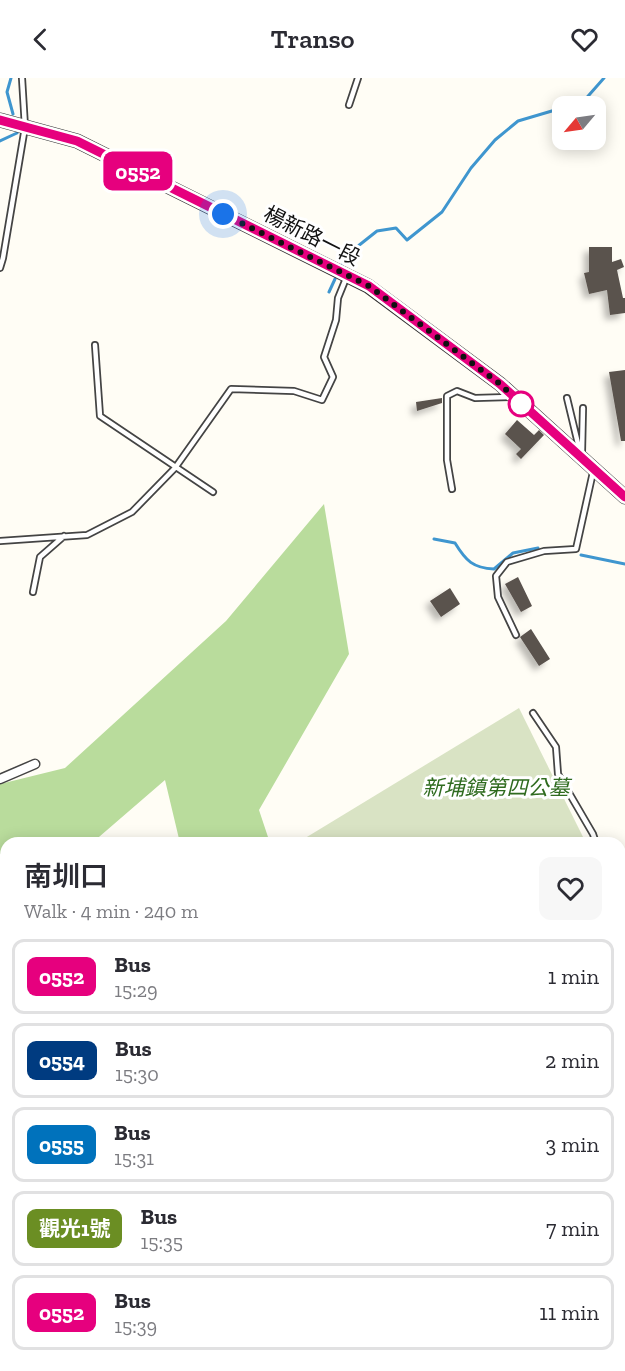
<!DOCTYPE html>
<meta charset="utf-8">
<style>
:root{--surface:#fff;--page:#f7f7f7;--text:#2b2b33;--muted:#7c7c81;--line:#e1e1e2}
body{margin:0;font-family:"Zilla Slab","Noto Sans TC",serif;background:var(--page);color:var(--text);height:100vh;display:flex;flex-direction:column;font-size:22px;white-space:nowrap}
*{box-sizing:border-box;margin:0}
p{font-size:20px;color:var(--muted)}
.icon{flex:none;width:33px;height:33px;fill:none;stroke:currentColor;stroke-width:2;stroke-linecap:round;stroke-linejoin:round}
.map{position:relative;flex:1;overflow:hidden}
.details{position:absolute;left:0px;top:759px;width:626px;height:534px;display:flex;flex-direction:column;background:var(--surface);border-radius:18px 18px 0 0;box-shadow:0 3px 15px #0003}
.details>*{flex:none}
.badge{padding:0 12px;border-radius:9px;font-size:21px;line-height:39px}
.needle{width:39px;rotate:241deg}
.buttons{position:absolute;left:552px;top:18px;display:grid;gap:12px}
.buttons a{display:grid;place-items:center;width:54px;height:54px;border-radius:12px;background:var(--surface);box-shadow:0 3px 15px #0003;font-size:30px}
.you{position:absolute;width:30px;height:30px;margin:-15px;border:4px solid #fff;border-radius:50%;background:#1a73e8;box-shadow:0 0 0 9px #1a73e833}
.map>.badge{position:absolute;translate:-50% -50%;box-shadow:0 0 0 3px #fff}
.round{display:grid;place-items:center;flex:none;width:63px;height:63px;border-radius:12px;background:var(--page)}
.summary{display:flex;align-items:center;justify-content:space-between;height:102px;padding:0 24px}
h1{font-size:28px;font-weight:600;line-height:45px}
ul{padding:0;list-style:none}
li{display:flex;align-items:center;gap:18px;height:75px;margin:0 12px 9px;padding:0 12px;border:3px solid var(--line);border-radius:12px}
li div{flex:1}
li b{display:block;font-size:22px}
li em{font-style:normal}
li .badge{min-width:66px;font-weight:700;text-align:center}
header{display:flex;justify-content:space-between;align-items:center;height:78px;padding:0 24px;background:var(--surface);font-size:27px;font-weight:600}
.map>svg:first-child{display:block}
</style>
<header><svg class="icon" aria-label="back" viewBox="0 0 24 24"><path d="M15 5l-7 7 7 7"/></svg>Transo<svg class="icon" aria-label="heart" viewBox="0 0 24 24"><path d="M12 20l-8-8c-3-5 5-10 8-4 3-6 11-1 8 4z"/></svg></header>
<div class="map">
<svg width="625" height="1293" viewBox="0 0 625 1293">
<defs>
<filter id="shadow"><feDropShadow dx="-5" dy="5" stdDeviation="3" flood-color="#0004"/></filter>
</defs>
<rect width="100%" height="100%" fill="#fffdf5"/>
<path fill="#b9dc9c" d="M 324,426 L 349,576 L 259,732 L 270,765 L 180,765 L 165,702 L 92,765 L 6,765 L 6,778 L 0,776 L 0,706 L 65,690 L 226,543 Z
M 0,1192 L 6,1196 L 6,1287 L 70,1287 L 69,1293 L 0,1293 Z"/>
<path fill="#d9e3c4" d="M 519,630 L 586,765 L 297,765 Z"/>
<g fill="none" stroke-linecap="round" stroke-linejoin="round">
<path stroke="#3f96cf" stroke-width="3" d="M 11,0 L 7,14 L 13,36
M 569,28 L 582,25 L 604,0
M 0,63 L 17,55
M 343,186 L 348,176 L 377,153 L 396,150 L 407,162 L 442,134 L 471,90 L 495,62 L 518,43 L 562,30
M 329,214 L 335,201
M 434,461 L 455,465 C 466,483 473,490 494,491 L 513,475 L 538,470
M 581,477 L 625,486"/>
</g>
<path fill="#5a524d" filter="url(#shadow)" d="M 589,169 L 612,169 L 612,184 L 621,181 L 624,189 L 617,192 L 623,220 L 625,220 L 625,235 L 610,237 L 607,212 L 589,216 L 584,195 L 589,194 Z
M 625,292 L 625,363 L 621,363 L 609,294 Z
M 442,320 L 442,325 L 417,333 L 416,324 Z
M 517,342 L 534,357 L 539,352 L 544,357 L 521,381 L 516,376 L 521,371 L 505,356 Z
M 518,499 L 532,528 L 521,534 L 505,506 Z
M 450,510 L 460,526 L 441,539 L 430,523 Z
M 531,551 L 550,581 L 539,588 L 520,559 Z"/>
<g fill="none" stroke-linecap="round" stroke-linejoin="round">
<g stroke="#444" stroke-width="8">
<path id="service" d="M 349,27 L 358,0
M 0,190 L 3,180 L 25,49 L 22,0
M 95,267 L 100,338 L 213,414
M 567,320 L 580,374
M 582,374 L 583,330
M 452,411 L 447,382 L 447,318 L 457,313 L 475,320 L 511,319
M 0,463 L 87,457 L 132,434 L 175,390 L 231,311 L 294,313 L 322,322 L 333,299 L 324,279 L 336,242 L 338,220 L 347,198
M 33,514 L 40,479 L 64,458
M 516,557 L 498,519 L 496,498 L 507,484 L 544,473 L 576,471 L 593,394
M 533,635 L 556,669 L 558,696 L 593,756 L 596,765
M 620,819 L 625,828
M 620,892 L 625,886
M 0,1226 L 6,1214
M 620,1233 L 625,1212
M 401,1287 L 402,1293
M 219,1293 L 221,1287
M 603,1293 L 605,1287"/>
</g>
<g stroke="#444" stroke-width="11">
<path id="minor" d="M 0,701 L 35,686
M 0,1096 L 6,1113
M 321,1287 L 346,1293
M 579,1287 L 601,1293
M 418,1293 L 429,1287"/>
</g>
<g stroke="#333" stroke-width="15">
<path id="secondary" d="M 0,42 L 77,63 L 368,208 L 500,306 L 625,419"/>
</g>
<use href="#service" stroke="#fff" stroke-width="4.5"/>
<use href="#minor" stroke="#fff" stroke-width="8"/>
<use href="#secondary" stroke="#fff6b0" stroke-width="12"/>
</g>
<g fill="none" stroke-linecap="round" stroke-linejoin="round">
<g stroke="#fff" stroke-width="14">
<path id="line" d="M 0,42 L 77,63 L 369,208 L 500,306 L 625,419"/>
</g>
<use href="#line" stroke="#e6007e" stroke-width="9"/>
<path stroke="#111" stroke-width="6" stroke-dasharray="0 10.8" d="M 223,136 L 369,208 L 500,306 L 521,326"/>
</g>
<circle fill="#fff" stroke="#e6007e" stroke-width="3" cx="521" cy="326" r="12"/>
<g text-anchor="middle" stroke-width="6" stroke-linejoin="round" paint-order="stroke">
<g font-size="21" fill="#111" stroke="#fff">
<text transform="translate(312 158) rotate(27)" y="7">楊新路一段</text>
</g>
<g font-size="21" font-style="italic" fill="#2f6b1f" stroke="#fff">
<text x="496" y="717">新埔鎮第四公墓</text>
</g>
</g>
</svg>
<div class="buttons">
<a><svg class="needle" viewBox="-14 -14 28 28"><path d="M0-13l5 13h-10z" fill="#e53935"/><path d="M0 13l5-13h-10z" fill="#7c7c81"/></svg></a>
</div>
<div class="you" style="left:223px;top:136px"></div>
<b class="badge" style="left:138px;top:93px;background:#e6007e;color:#fff">0552</b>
<section class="details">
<div class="summary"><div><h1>南圳口</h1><p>Walk · 4 min · 240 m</p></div><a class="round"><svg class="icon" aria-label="heart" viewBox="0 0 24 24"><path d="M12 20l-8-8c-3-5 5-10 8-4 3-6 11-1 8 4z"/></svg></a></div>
<ul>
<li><span class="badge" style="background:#e6007e;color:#fff">0552</span><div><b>Bus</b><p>15:29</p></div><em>1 min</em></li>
<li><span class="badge" style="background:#003b80;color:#fff">0554</span><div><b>Bus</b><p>15:30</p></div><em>2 min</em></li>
<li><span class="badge" style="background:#0072bc;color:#fff">0555</span><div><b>Bus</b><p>15:31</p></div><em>3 min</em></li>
<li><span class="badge" style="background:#6b8e23;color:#fff">觀光1號</span><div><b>Bus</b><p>15:35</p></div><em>7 min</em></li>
<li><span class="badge" style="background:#e6007e;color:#fff">0552</span><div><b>Bus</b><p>15:39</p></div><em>11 min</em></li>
</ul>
</section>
</div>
